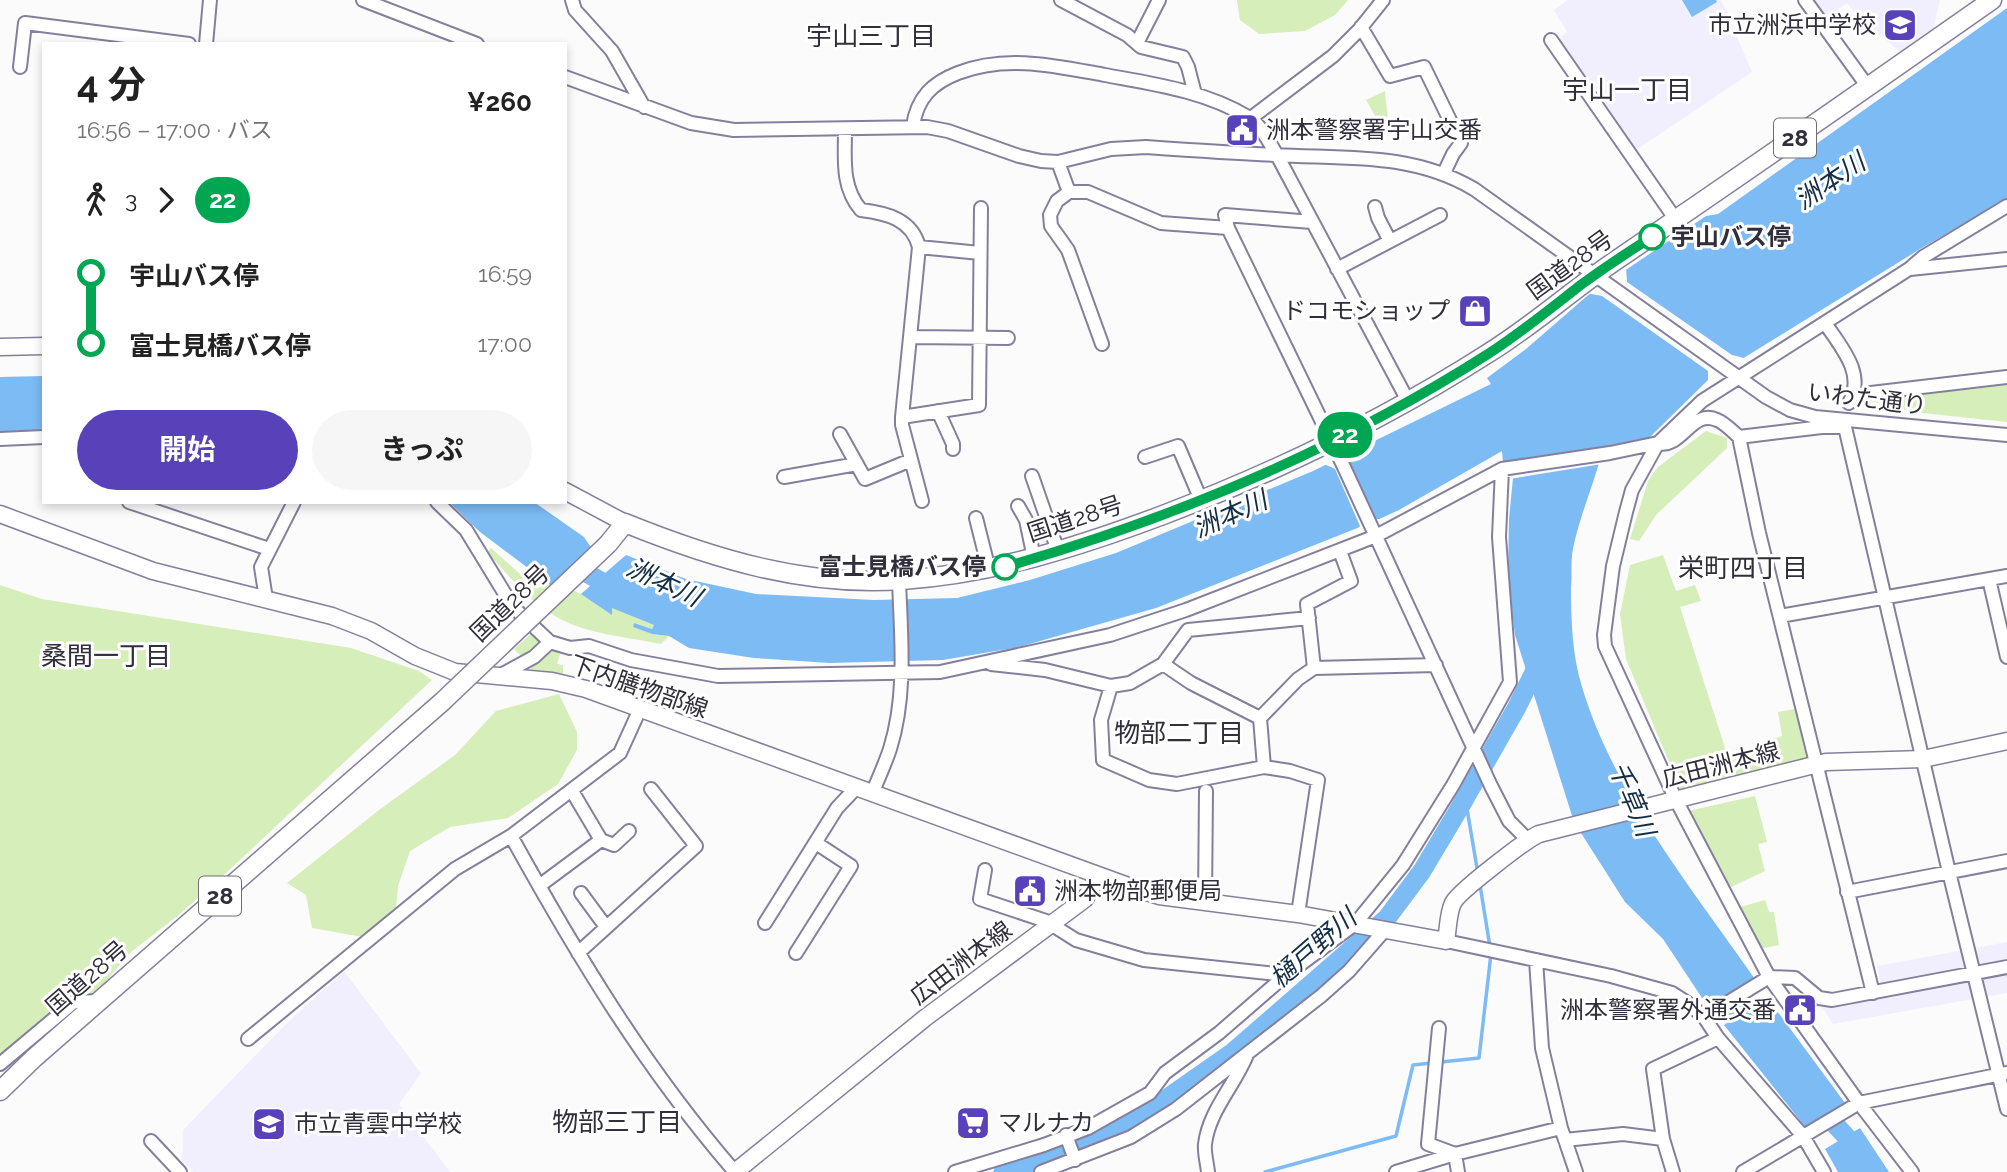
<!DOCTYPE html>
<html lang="ja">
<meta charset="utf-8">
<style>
:root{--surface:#fff;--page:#f6f6f6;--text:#222;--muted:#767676;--accent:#5841b9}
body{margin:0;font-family:Raleway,"Noto Sans JP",sans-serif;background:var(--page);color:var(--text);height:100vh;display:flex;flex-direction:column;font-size:26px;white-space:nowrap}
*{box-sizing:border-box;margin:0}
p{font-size:23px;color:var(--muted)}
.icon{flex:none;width:38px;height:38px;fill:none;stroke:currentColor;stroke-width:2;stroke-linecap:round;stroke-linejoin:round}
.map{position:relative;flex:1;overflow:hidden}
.sheet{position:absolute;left:42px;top:42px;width:525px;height:462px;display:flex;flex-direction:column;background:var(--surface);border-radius:0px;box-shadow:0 4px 10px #0003}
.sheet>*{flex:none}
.badge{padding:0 14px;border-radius:23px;font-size:24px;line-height:46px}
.map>.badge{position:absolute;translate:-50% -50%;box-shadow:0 0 0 4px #fff}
.legs{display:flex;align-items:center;gap:10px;height:77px;padding:0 35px;font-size:23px}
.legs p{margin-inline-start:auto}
.headline{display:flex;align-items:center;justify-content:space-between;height:119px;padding:0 35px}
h1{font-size:38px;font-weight:700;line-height:52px}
.action{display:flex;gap:14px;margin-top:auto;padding:14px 35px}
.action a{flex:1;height:80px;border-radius:42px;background:var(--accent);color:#fff;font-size:28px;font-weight:700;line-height:80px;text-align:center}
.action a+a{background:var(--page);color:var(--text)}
ul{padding:0 35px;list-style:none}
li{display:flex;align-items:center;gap:24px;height:70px;font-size:26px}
li i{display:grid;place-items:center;width:10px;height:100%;margin:0 9px;background:currentColor}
li i::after{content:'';width:18px;height:18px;margin:-9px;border:5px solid;border-radius:50%;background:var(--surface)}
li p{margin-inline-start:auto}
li:first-child i{background:linear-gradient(#0000 50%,currentColor 0)}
li:last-child i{background:linear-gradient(currentColor 50%,#0000 0)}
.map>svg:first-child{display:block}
</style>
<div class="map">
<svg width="2007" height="1172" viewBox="0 0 2007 1172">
<rect width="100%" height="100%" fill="#fbfbfb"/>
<path fill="#f1effe" d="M 1568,0 L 1721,0 L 1752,72 L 1635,151 L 1557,40 L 1567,32 L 1554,10 Z
M 1811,0 L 1940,0 L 1933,30 L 1901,52 L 1859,19 L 1847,3 L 1824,19 Z
M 2007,942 L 2007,959 L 1881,986 L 1877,966 Z
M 344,971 L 421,1073 L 399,1104 L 450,1172 L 193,1172 L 182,1160 L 183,1130 L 285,1025 Z
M 2007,975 L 2007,993 L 1833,1024 L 1822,1007 Z"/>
<path fill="#d6eeb9" d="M 1237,0 L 1348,0 L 1335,15 L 1305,31 L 1259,34 L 1240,20 Z
M 1385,91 C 1385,105 1392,118 1382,128 L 1366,100 Z
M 2007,384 L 2007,422 L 1913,412 L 1864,399 Z
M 1706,431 L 1727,438 L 1727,448 L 1656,515 L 1639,541 L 1630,539 L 1648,481 L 1658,467 Z
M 491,548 L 537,589 L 551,581 L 654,625 L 652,629 L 634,623 L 633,627 L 652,634 L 669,636 L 661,644 C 627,637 584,634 555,616 C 528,600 508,575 487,552 Z
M 1663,555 L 1676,591 L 1695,585 L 1701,601 L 1680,607 L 1727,754 L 1757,749 L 1757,745 L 1782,736 L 1778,712 L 1795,709 L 1807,762 L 1684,798 L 1626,659 L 1620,614 L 1630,565 Z
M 0,585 L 42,599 L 351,648 L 419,671 L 432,680 L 226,873 L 180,914 L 131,952 L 111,975 L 100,994 L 73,1020 L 0,1072 Z
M 541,625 L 552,634 L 525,660 L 514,649 Z
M 550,645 L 560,654 L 557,664 L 563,665 L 563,680 L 530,671 L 533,662 Z
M 559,694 L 577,732 L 577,750 L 558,784 L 508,818 L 450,827 L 410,851 L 398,886 L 395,919 L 368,938 L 312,928 L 306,895 L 287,883 L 379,810 L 455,755 L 496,711 Z
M 1755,796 L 1767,842 L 1758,844 L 1765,871 L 1727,889 L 1688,811 Z
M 1765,900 L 1769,912 L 1774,912 L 1779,945 L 1758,949 L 1737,908 Z"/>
<path fill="#7cbbf4" d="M 1682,0 L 1716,0 L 1717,2 L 1692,17 Z
M 2007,8 L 2007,199 L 1925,246 L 1708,380 L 1649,438 L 1632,444 L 1503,463 L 1502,451 L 1399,510 L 1375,521 L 1156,608 L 1019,647 L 943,660 L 829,663 L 754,658 L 689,648 L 669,636 L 652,634 L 633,627 L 634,623 L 652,629 L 654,625 L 612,608 L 612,615 L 581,594 L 626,555 L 686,579 L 756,594 L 874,600 L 957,598 L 1030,580 L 1116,553 L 1313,471 L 1491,384 L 1487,378 L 1526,349 L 1587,296 L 1706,216 L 1718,214 Z
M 44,376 L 44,434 L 0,438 L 0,377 Z
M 1599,463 C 1591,491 1576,527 1572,555 C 1571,565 1572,577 1571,587 C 1571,620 1572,655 1582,687 C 1614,794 1694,891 1757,982 L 1710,1010 L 1663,939 L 1625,902 L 1574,822 L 1515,635 L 1508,579 L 1509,519 L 1513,478 Z
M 449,502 L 534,502 L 584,537 L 594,552 L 556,589 L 480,532 Z
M 1766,996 L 1848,1107 L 1807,1129 L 1724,1025 Z
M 1860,1128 L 1889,1172 L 1838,1172 L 1825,1149 Z"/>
<path fill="#fbfbfb" d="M 1626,267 L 1627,282 L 1732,355 L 1748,359 L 1708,385 L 1708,371 L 1602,296 L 1586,293 Z
M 1352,449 L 1350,464 L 1375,519 L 1381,519 L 1382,522 L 1354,533 L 1360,526 L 1335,469 L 1322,463 Z
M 1598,460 L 1602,464 L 1509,479 L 1512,475 Z"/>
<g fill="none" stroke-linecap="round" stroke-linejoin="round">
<path stroke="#7cbbf4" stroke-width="3.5" d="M 1465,797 L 1478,874
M 1480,885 L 1490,947
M 1265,1172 L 1396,1136 L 1413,1065 L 1479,1058 L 1491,954"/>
<path stroke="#7cbbf4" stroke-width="19" d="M 567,562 L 620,592
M 1720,984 L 1754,1034
M 1818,1106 L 1865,1157 L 1874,1172
M 1003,1172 L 1090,1142 L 1150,1110 L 1233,1052 L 1387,918 L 1422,871 L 1459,809 L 1517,707 L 1540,660"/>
<g stroke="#84809c" stroke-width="16">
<path id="minor" d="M 363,0 L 477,44
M 572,0 L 575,10 L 612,51 L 644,107
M 1061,0 L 1127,35 L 1141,47 L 1183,57 L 1188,67 L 1195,94
M 1805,0 L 1868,87
M 1361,27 L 1390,76 L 1424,67 L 1461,143 L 1453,154 L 1444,173
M 1551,40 L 1676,220
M 1137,43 L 1159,0
M 206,44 L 210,0
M 20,67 L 25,23 L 189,44
M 565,77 L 691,123 L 734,130 L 927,127 L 948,131 L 1019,156 L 1041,161 L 1058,162 L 1111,149 L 1146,147 C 1189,150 1232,153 1275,155 C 1346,159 1411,152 1474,189 L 1766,397 L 1790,410 L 1815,417 L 2007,435
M 1251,118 L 1333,56 L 1359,30 L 1383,0
M 913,126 C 917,98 932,83 958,73 C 1006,54 1056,66 1105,75 C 1154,84 1205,91 1248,117 C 1261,124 1269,143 1277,155 L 1408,401
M 845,130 C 845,158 841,187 861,210 C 886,213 912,219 919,247 L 902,417 L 979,405 L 981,208
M 1058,162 L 1069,192
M 1375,207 L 1378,218 L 1390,241
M 1228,228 L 1225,215 L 1312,222
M 919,247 L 980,253
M 1337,269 L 1440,215
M 1910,269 L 2007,259
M 1825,323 C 1841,347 1866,374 1849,403
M 910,337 L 1008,338
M 1102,344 L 1068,250 L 1051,226 L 1050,215 L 1057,201 L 1069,192 L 1088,192 L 1161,223 L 1228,228 L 1343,465 L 1491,786 L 1509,821 L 1527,839
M 1854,395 L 2007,377
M 938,411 L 953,444 L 953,449
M 902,417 L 902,425 L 922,501
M 840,434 L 865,479 L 911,460
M 1739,437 L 1822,427 L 1845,427 L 1949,872 L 2007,1109
M 0,439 L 44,437
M 1145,457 L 1178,446 L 1201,500
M 1032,476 L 1058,551
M 784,477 L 857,464
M 129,502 L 269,549
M 437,502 L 466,530 L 513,607 L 550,642 L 570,648 L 589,646 L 631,660 L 718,676 L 940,672 L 1110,635 L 1186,610 L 1376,536 L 1502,469 L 1610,453 L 1658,443 C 1681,450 1692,408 1717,420 C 1725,423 1732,431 1739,437 L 1759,533 L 1873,993
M 1018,506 L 1026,520 L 1034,558
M 976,518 L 989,570
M 1989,579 L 2007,657
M 266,599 L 261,567 L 294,502
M 1780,616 L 2007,576
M 991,664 L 1045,670 L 1111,686 L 1130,683 L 1163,664 L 1188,630 L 1309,618
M 1163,664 L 1191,683 L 1260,718
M 1314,668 L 1307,604 L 1351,581 L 1340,551
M 499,676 L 534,657 L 550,642
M 1111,686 L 1101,720 L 1103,760 L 1149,780 L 1177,784 L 1264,767 L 1290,771 L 1318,780 L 1298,914
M 1264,767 L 1260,718 L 1298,679 L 1314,668 L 1436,665
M 572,791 L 601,840
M 872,794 C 878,779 885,764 890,749 C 907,695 901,636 899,581
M 511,836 C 578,957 645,1068 735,1172
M 985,870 L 980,899 L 1046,921 L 1076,940 L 1144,960 L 1286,975
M 539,886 L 601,840 L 614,845 L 629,831
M 1847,892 L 2007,861
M 581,893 L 606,927
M 1205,902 L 1206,791
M 765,923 L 837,808 L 855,789
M 1446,941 L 1611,976 L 1672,993 L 1689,1004 L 1704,1017 L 1718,1038 L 1803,1136 L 1824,1172
M 578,953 L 696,846 L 651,789
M 796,953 L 851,866 L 816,843
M 1536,960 L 1542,1048 L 1561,1128 L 1576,1172
M 1704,1017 L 1769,977 L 1795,978 L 1819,998 L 1832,1000 L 2007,967
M 1439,1028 L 1428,1144 L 1455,1154 L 1458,1172
M 248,1039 L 455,869 L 511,836 L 620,753 L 640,709
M 0,1064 L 74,1002 L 99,1001
M 1066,1135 L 1075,1160
M 1565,1140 L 1623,1134 L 1663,1139
M 151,1141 L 180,1172
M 955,1172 L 1044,1145 L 1088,1128 L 1150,1093 L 1165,1073 L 1219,1033 L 1286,975 L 1355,924 L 1403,865 L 1453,785 L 1510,682 L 1499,537 L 1502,469
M 1041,1172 L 1131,1137 L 1176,1109 L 1321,996 L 1349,971 L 1384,931
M 1208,1172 C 1207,1163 1204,1152 1205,1144 C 1209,1111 1234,1086 1246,1057
M 1396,1172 L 1455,1154 L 1561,1128
M 1673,1172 L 1663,1139 L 1653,1069 L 1718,1038
M 1743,1172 L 1859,1103 L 2007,1073
M 1912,1172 L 1859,1103 L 1769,977 L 1676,800 L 1605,646 L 1604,635 L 1613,566 L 1626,512 L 1632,490 L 1658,443 L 1702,401 L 1909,269 L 1923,257 L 2007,206"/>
</g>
<g stroke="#84809c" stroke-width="19">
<path id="major" d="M 0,347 L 44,346
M 565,491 L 625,523
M 0,514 L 153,571 L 332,616 L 371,631 L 415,656 L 455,672 L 552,681 L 586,689 L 1131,887 L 1159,896 L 1298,914 L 1446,941 C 1448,930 1448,913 1453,903 C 1458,892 1527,839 1539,834 L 1826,762 L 1923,759 L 2007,741
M 735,1172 L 925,1018 L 1085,899 L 1098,877"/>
</g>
<g stroke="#84809c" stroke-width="21">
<path id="highway" d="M 608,544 L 625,523 C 714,559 806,587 902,580 C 993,574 1078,547 1163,515 C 1276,472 1385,419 1487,354 C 1533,326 1573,289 1618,259 C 1743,174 1868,87 1992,0
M 0,1091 L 34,1058 L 442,702"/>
</g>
<use href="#minor" stroke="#fff" stroke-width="12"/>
<use href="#major" stroke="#fff" stroke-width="16"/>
<use href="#highway" stroke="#fff" stroke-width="18"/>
<g stroke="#84809c" stroke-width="21" stroke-linecap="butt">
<path id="highway-bridge" d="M 442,702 L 608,544"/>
</g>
<use href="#highway-bridge" stroke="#fff" stroke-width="18"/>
</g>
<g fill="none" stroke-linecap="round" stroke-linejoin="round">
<g stroke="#fff" stroke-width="16">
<path id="line-1" d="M 1005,567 C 1175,518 1339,449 1488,354 C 1521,333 1551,308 1582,284 C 1604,268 1628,252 1652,237"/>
</g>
<use href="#line-1" stroke="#00a651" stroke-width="10"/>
</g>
<defs>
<g id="school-square" transform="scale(1.75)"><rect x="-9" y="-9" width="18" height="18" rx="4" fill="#5841b9" stroke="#fff"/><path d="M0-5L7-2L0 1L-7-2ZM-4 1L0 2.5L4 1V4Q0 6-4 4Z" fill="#fff"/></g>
<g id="civic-square" transform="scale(1.75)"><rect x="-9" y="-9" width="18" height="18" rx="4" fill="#5841b9" stroke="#fff"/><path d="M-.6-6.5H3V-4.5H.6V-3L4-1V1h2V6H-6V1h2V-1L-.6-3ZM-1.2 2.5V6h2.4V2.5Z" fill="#fff"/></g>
<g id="shop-square" transform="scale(1.75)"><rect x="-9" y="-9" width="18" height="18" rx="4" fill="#5841b9" stroke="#fff"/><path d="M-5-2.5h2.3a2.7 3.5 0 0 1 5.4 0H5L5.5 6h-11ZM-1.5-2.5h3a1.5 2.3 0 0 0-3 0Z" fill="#fff"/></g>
<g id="supermarket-square" transform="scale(1.75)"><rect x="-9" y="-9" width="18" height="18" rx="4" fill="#5841b9" stroke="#fff"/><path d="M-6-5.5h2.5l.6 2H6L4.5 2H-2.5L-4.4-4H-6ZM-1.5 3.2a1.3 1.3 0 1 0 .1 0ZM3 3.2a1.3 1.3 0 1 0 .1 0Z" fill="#fff"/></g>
</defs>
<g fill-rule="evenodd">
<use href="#school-square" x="1900" y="25"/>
<use href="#civic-square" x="1242" y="130"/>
<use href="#shop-square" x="1475" y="311"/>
<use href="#civic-square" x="1030" y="891"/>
<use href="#civic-square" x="1800" y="1010"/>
<use href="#supermarket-square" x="973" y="1123"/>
<use href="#school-square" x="269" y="1124"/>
</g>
<g fill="#fff" stroke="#00a651" stroke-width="3.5">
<circle cx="1652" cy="237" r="12"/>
<circle cx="1005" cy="567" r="12"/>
</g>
<g text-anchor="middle" stroke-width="6" stroke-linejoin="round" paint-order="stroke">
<g fill="#fff" stroke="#6f6d76" stroke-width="2">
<rect x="1774" y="118.5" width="42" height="39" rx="5"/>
<rect x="199" y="876.5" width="42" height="39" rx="5"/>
</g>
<g font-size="23" font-weight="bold" fill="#312f3b">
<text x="1795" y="146">28</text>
<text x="220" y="904">28</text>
</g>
<g font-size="24" fill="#312f3b" stroke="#fff" text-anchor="start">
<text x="1876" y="33" text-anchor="end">市立洲浜中学校</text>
<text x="1266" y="138">洲本警察署宇山交番</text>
<text x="1450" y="319" text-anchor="end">ドコモショップ</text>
<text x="1054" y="899">洲本物部郵便局</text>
<text x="1776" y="1018" text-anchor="end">洲本警察署外通交番</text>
<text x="998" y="1131">マルナカ</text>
<text x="294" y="1132">市立青雲中学校</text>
</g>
<g font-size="24" font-weight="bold" fill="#312f3b" stroke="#fff" text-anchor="start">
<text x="1671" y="245">宇山バス停</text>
<text x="986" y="575" text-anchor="end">富士見橋バス停</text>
</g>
<g font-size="24" fill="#312f3b" stroke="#fff">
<text transform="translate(1570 265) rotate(-36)" y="8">国道28号</text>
<text transform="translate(1867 399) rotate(7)" y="8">いわた通り</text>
<text transform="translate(1075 519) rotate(-18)" y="8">国道28号</text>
<text transform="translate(510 603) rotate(-44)" y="8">国道28号</text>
<text transform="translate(639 687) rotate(19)" y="8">下内膳物部線</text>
<text transform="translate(1721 765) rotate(-14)" y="8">広田洲本線</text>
<text transform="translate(961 963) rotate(-37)" y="8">広田洲本線</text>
<text transform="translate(87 978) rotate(-41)" y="8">国道28号</text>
</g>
<g font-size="26" fill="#312f3b" stroke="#fff">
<text x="871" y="45">宇山三丁目</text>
<text x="1627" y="99">宇山一丁目</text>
<text x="1743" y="577">栄町四丁目</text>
<text x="106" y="665">桑間一丁目</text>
<text x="1179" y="742">物部二丁目</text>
<text x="617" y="1131">物部三丁目</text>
</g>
<g font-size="26" font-style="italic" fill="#132e45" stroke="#fff">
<text transform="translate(1830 181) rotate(-34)" y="9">洲本川</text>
<text transform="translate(1230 514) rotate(-24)" y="9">洲本川</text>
<text transform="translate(664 582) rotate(25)" y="9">洲本川</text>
<text transform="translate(1632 799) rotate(67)" y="9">千草川</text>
<text transform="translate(1313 948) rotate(-41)" y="9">樋戸野川</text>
</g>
</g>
</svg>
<b class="badge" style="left:1345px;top:435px;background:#00a651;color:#fff">22</b>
<section class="sheet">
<div class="headline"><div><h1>4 分</h1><p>16:56 – 17:00 · バス</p></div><b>¥260</b></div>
<div class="legs"><svg class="icon" aria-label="walk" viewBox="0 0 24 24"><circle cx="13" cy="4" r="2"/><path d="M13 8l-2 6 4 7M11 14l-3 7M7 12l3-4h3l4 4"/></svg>3<svg class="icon" aria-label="forward" viewBox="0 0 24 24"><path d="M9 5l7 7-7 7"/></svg><b class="badge" style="background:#00a651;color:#fff">22</b></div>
<ul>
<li><i style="color:#00a651"></i><b>宇山バス停</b><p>16:59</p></li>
<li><i style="color:#00a651"></i><b>富士見橋バス停</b><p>17:00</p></li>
</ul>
<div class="action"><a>開始</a><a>きっぷ</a></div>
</section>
</div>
